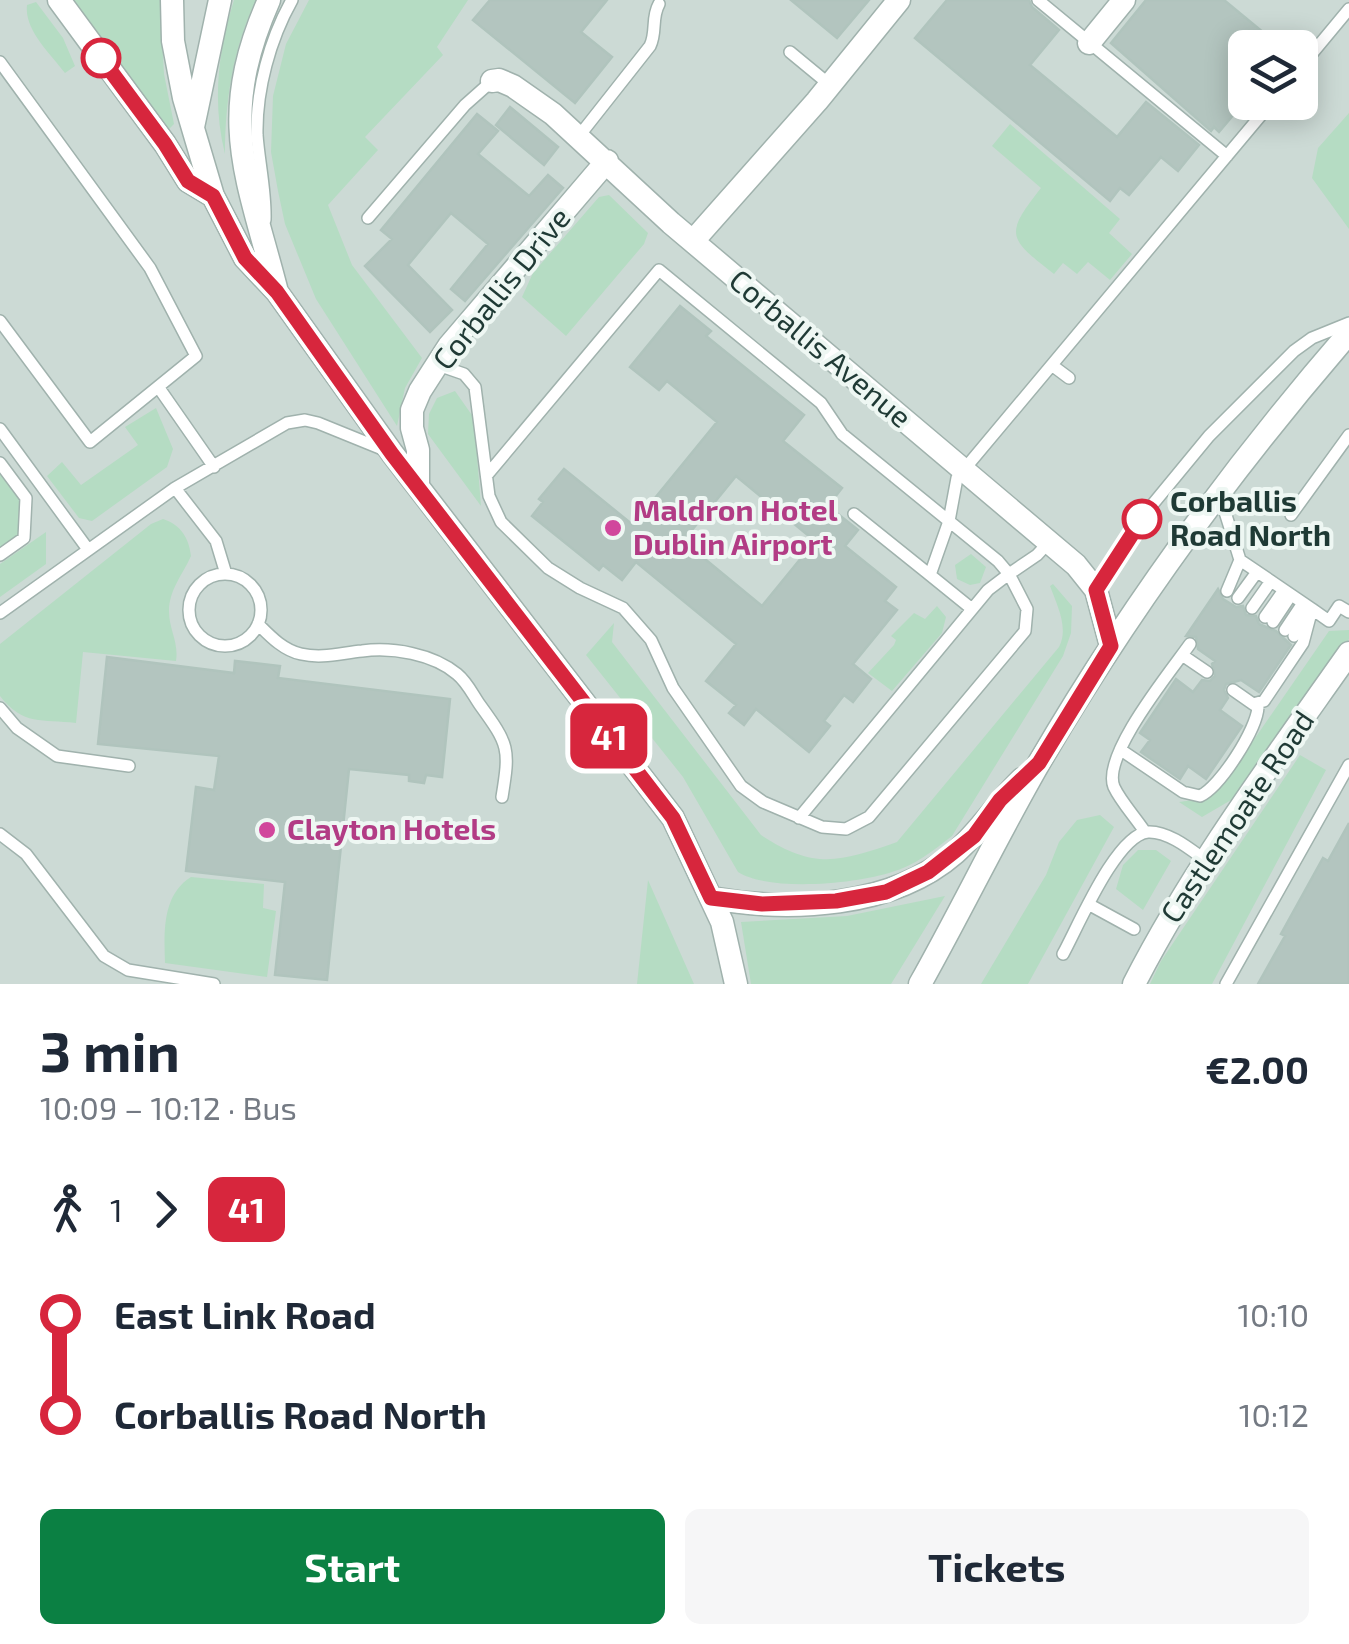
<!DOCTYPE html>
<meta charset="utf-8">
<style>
:root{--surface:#fff;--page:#f6f6f7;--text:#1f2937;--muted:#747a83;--accent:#0b8043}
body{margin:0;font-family:"Exo 2",sans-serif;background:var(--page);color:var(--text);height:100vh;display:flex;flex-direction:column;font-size:38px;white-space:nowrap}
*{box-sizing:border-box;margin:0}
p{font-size:32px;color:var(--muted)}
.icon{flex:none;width:55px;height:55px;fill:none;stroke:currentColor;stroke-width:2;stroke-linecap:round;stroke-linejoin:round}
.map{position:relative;height:984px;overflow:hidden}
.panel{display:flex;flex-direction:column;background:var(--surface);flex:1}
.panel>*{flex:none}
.badge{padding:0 20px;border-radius:15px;font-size:35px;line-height:65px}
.buttons{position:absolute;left:1228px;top:30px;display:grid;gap:20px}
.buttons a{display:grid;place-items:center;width:90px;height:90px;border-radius:15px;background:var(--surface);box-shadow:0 5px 25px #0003;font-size:50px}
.map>.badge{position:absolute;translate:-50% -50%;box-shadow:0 0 0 5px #fff}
.legs{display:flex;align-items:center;gap:15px;height:110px;padding:0 40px;font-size:32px}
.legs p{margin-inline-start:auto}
.summary{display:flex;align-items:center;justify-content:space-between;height:170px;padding:0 40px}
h1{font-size:55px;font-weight:700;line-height:75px}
.action{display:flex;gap:20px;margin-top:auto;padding:20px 40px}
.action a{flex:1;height:115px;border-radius:15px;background:var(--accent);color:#fff;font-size:40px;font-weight:700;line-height:115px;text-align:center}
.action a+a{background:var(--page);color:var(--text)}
ul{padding:0 40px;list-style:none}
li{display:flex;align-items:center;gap:35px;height:100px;font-size:38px}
li i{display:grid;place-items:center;width:15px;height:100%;margin:0 12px;background:currentColor}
li i::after{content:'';width:25px;height:25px;margin:-12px;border:8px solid;border-radius:50%;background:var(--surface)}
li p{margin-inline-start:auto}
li:first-child i{background:linear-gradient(#0000 50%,currentColor 0)}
li:last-child i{background:linear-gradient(currentColor 50%,#0000 0)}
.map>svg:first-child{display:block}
</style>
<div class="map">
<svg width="1349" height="984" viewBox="0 0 1349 984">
<rect width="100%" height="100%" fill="#ddeae5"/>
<path fill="#ccdad5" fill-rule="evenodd" d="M 0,0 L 1349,0 L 1349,984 L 0,984 ZM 1245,48 L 1300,48 L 1300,102 L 1245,102 Z"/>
<path fill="#b5dcc3" d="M 73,0 L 160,0 L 164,74 L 174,124 L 169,129 Z
M 234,0 L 256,0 C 233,49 225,101 225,154 C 212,102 218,51 234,0 Z
M 309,0 L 468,0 L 437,47 L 443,55 L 365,137 L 378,150 L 328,205 L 352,265 L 422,358 L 405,388 L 397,426 L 316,299 L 285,224 L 278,191 L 271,152 L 273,96 L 286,44 Z
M 36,2 L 63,38 L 75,66 L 65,73 C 51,54 24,30 27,5 Z
M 1349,113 L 1349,229 L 1312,178 L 1318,148 Z
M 1010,124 L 1120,219 L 1109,233 L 1132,254 L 1110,280 L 1088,262 L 1077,274 L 1063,263 L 1054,274 C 1008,238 1004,235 1041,188 L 992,146 Z
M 609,195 L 648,233 L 644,244 L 566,336 L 522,297 L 533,273 L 599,197 Z
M 455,391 L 474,418 L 481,506 L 428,434 L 429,414 L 437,398 Z
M 156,408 L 173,449 L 167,467 L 92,521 L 79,518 L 47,476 L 62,462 L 81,485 L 138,445 L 125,427 Z
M 0,472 L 21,500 L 20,536 L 0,551 Z
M 163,519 C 181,525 189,538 191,556 C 183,574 169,590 169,611 C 169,630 179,642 176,661 L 83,652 L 76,723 C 42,719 23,726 0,696 L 0,644 L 151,524 Z
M 46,532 L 46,564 L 0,597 L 0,564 Z
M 971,554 L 986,567 L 980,583 L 970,585 L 957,579 L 955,565 Z
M 1053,584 L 1072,606 L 1071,633 L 1063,656 L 952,836 C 934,850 914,866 892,872 C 856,884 770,892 738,872 L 683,777 L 586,655 L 614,623 L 612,642 L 761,835 C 814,870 840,862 897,842 L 1059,647 C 1069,628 1057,605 1050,586 Z
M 937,606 L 946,617 L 942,633 L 892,691 L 868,673 L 894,645 L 896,640 L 891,636 L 914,613 L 925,619 Z
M 1349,630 L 1349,639 L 1238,796 L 1202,817 L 1179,802 L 1207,798 L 1224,783 L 1329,631 Z
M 1300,755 L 1326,770 L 1212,984 L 1150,984 L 1161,961 Z
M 1100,815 L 1114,827 L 1028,984 L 981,984 L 1046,875 L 1059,842 L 1077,820 Z
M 1138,850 L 1156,850 L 1171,861 L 1143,910 L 1116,889 L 1123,865 Z
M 191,877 L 264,884 L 263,908 L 276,911 L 267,977 L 165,963 C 164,932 162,895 191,877 Z
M 648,880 L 694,984 L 637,984 Z
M 945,896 L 891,984 L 751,984 L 741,922 L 847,916 Z"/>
<path fill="#b3c5bf" stroke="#b0c4bd" stroke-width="2.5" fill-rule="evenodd" d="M 490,0 L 607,0 L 581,32 L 612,57 L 575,103 L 473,20 Z
M 791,0 L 869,0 L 837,38 Z
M 947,0 L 1029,0 L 1032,7 L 1059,30 L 1030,65 L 1117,137 L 1146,102 L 1199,145 L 1178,171 L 1161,157 L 1129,195 L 1120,188 L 1110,201 L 915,38 Z
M 1146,0 L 1224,0 L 1282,48 L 1245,48 L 1245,101 L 1219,132 L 1214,127 L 1211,131 L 1111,43 Z
M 510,107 L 558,147 L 544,165 L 496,125 Z
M 477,114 L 498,131 L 478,154 L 529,196 L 548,175 L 563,188 L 465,301 L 451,289 L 488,244 L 451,213 L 408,265 L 452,310 L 430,332 L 365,266 L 392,239 L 381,230 Z
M 680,306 L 711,331 L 706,336 L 804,415 L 783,441 L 842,488 L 828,506 L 858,530 L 845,546 L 896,587 L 885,601 L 897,610 L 853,664 L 871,679 L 853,702 L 844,695 L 824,721 L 830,726 L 809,752 L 756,709 L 744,725 L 729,713 L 736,705 L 706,681 L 736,644 L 636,562 L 622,580 L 603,565 L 599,570 L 532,516 L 543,502 L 539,499 L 564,469 L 633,525 L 717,422 L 667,381 L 659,390 L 630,367 ZM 736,476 L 815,541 L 762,606 L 683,541 Z
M 1218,589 L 1223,599 L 1236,607 L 1243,606 L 1246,615 L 1256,616 L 1259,624 L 1276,631 L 1291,645 L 1259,692 L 1241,680 L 1226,684 L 1224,690 L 1228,698 L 1220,710 L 1242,726 L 1206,779 L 1188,766 L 1180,779 L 1141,752 L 1150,740 L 1140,733 L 1176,679 L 1193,692 L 1202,680 L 1210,681 L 1215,676 L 1212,664 L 1215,661 L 1198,649 L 1196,637 L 1186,636 Z
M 107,657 L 234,673 L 235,661 L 280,666 L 278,678 L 450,699 L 442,777 L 426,775 L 424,783 L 409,781 L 409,775 L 349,769 L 327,980 L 275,975 L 285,882 L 186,871 L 196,787 L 214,790 L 219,756 L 98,744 Z
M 1349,823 L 1349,984 L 1258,984 L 1285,936 L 1281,934 L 1323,858 L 1328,861 Z"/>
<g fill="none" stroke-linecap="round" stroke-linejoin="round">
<g stroke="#a0b2ad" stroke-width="14">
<path id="lane" d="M 1038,0 L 1227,156
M 790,52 L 830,85
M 0,62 L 150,268 L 196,356 L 90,442 L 0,321
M 1300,68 L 1349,9
M 579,136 L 650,46 C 657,32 651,18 659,4
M 368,218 L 465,105 L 492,81
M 265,220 C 266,192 259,163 257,135 C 256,90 270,39 292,0
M 438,365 L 464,374 L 475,387 L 489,496 L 501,522 L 548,568 L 580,588 L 623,608 L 651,640 L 673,688 L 741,786 L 763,802 L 822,827 L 846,829 L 869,817 L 1025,631 L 1027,609 L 1009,574 L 988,590 L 799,818
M 1053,366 L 1069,378
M 159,388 L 214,467
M 0,429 L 87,548
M 0,463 L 26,498 L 24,538 L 0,555
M 487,475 L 659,270 L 821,403 L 842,434 L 998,561 L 1009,574 L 1037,555 L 1049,542
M 175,488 L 216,541 L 226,574
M 1220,496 L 1240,560 L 1227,591
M 854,514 L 930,575
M 1291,515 L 1349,435
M189 610a36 36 0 1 1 72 0a36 36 0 1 1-72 0Z
M 1096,590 L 1148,510 L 1209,436 L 1294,351 L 1312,338 L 1349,323
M 1238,598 L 1257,572
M 1252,608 L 1271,581
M 972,609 L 930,575 L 949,521 L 957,478 L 1272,102
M 0,613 L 175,488 L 287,423 L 305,420 L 318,423 L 387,451
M 1265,617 L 1284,590
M 1273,622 L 1291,595
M 258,624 C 270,636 283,650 301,654 C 322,659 341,653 362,651 C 393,647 433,654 457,674 C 467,682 473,695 480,705 C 509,745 510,748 502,797
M 1285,630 L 1303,603
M 1294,636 L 1312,609 L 1329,621 L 1339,606 L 1349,612
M 1182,655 L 1207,672
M 1233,690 L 1253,704 L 1264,701 L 1303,643 L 1312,609 L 1240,560
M 0,708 L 17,728 L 57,756 L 129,766
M 1121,750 L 1183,792 L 1200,796 C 1220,787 1257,729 1258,707 L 1253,704
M 1145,832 C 1136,818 1121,802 1114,787 C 1101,756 1171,671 1190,644
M 0,834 L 26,854 L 104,956 L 128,970 L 214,984
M 1090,905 L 1134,929
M 1063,954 C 1078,927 1116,835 1148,832 C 1168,831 1190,849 1205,860
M 1226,984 L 1349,765"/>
</g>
<g stroke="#a0b2ad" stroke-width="25">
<path id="street" d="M 59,0 L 165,144 L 188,181 L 213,196
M 172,0 L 173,41 L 184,98 L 213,196 L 245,258 L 277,292 L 392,453 L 673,818 L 722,922 L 736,984
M 269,0 C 217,118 246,173 276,288
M 1089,43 L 1124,0
M 492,81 L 499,80 L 513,86 L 553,114 L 671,223 L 1076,565 L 1096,590 L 1111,646
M 193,127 L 220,0
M 693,241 L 817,101 L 899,0
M 418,483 L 418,450 L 412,428 L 412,410 L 420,391 L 449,346 L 607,161
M 711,898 C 790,912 892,908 955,853 C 981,830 998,802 1022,779
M 920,984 C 961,911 997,836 1039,763 C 1128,610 1233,467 1349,333
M 1134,984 C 1194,867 1273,761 1349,653"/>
</g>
<use href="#lane" stroke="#fff" stroke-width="11"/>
<use href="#street" stroke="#fff" stroke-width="22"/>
</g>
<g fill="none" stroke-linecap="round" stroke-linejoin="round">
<g stroke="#fff" stroke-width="22">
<path id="line-1" d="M 101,58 L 165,144 L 188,181 L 213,196 L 245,258 L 277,292 L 392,454 L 673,818 L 711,898 L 762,904 L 836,901 L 886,892 L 928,872 L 974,836 L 1000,800 L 1039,763 L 1111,646 L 1096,590 L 1142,519"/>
</g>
<use href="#line-1" stroke="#d7263d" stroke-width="15"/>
</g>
<g fill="#fff" stroke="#d7263d" stroke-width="5">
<circle cx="101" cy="58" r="18"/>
<circle cx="1142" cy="519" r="18"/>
</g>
<g fill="#d1479c" stroke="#eef7f3" stroke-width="4">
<circle cx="613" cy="528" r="10"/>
<circle cx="267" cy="830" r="10"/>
</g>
<g text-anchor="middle" stroke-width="8" stroke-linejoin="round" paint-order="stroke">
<g font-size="30" fill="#1f3a35" stroke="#eef7f3">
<text transform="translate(502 289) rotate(-51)" y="10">Corballis Drive</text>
<text transform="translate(820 349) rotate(40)" y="10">Corballis Avenue</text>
<text transform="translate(1238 817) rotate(-56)" y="10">Castlemoate Road</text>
</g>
<g font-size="30" font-weight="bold" fill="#1f3a35" stroke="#eef7f3" text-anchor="start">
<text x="1170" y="512">Corballis<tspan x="1170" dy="34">Road North</tspan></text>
</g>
<g font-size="30" font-weight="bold" fill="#b23c85" stroke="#eef7f3" text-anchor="start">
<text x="633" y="521">Maldron Hotel<tspan x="633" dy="34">Dublin Airport</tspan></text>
<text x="287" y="840">Clayton Hotels</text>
</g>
</g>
</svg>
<div class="buttons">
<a><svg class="icon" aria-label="layers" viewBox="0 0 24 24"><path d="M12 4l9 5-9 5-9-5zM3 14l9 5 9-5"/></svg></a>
</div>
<b class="badge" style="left:609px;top:736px;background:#d7263d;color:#fff">41</b>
</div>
<section class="panel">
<div class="summary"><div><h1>3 min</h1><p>10:09 – 10:12 · Bus</p></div><b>€2.00</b></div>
<div class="legs"><svg class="icon" aria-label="walk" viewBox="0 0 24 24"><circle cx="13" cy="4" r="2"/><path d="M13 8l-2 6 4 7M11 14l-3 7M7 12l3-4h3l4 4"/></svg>1<svg class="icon" aria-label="forward" viewBox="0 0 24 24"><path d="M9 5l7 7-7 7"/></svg><b class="badge" style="background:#d7263d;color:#fff">41</b></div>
<ul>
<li><i style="color:#d7263d"></i><b>East Link Road</b><p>10:10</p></li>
<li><i style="color:#d7263d"></i><b>Corballis Road North</b><p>10:12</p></li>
</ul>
<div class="action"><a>Start</a><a>Tickets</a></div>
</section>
